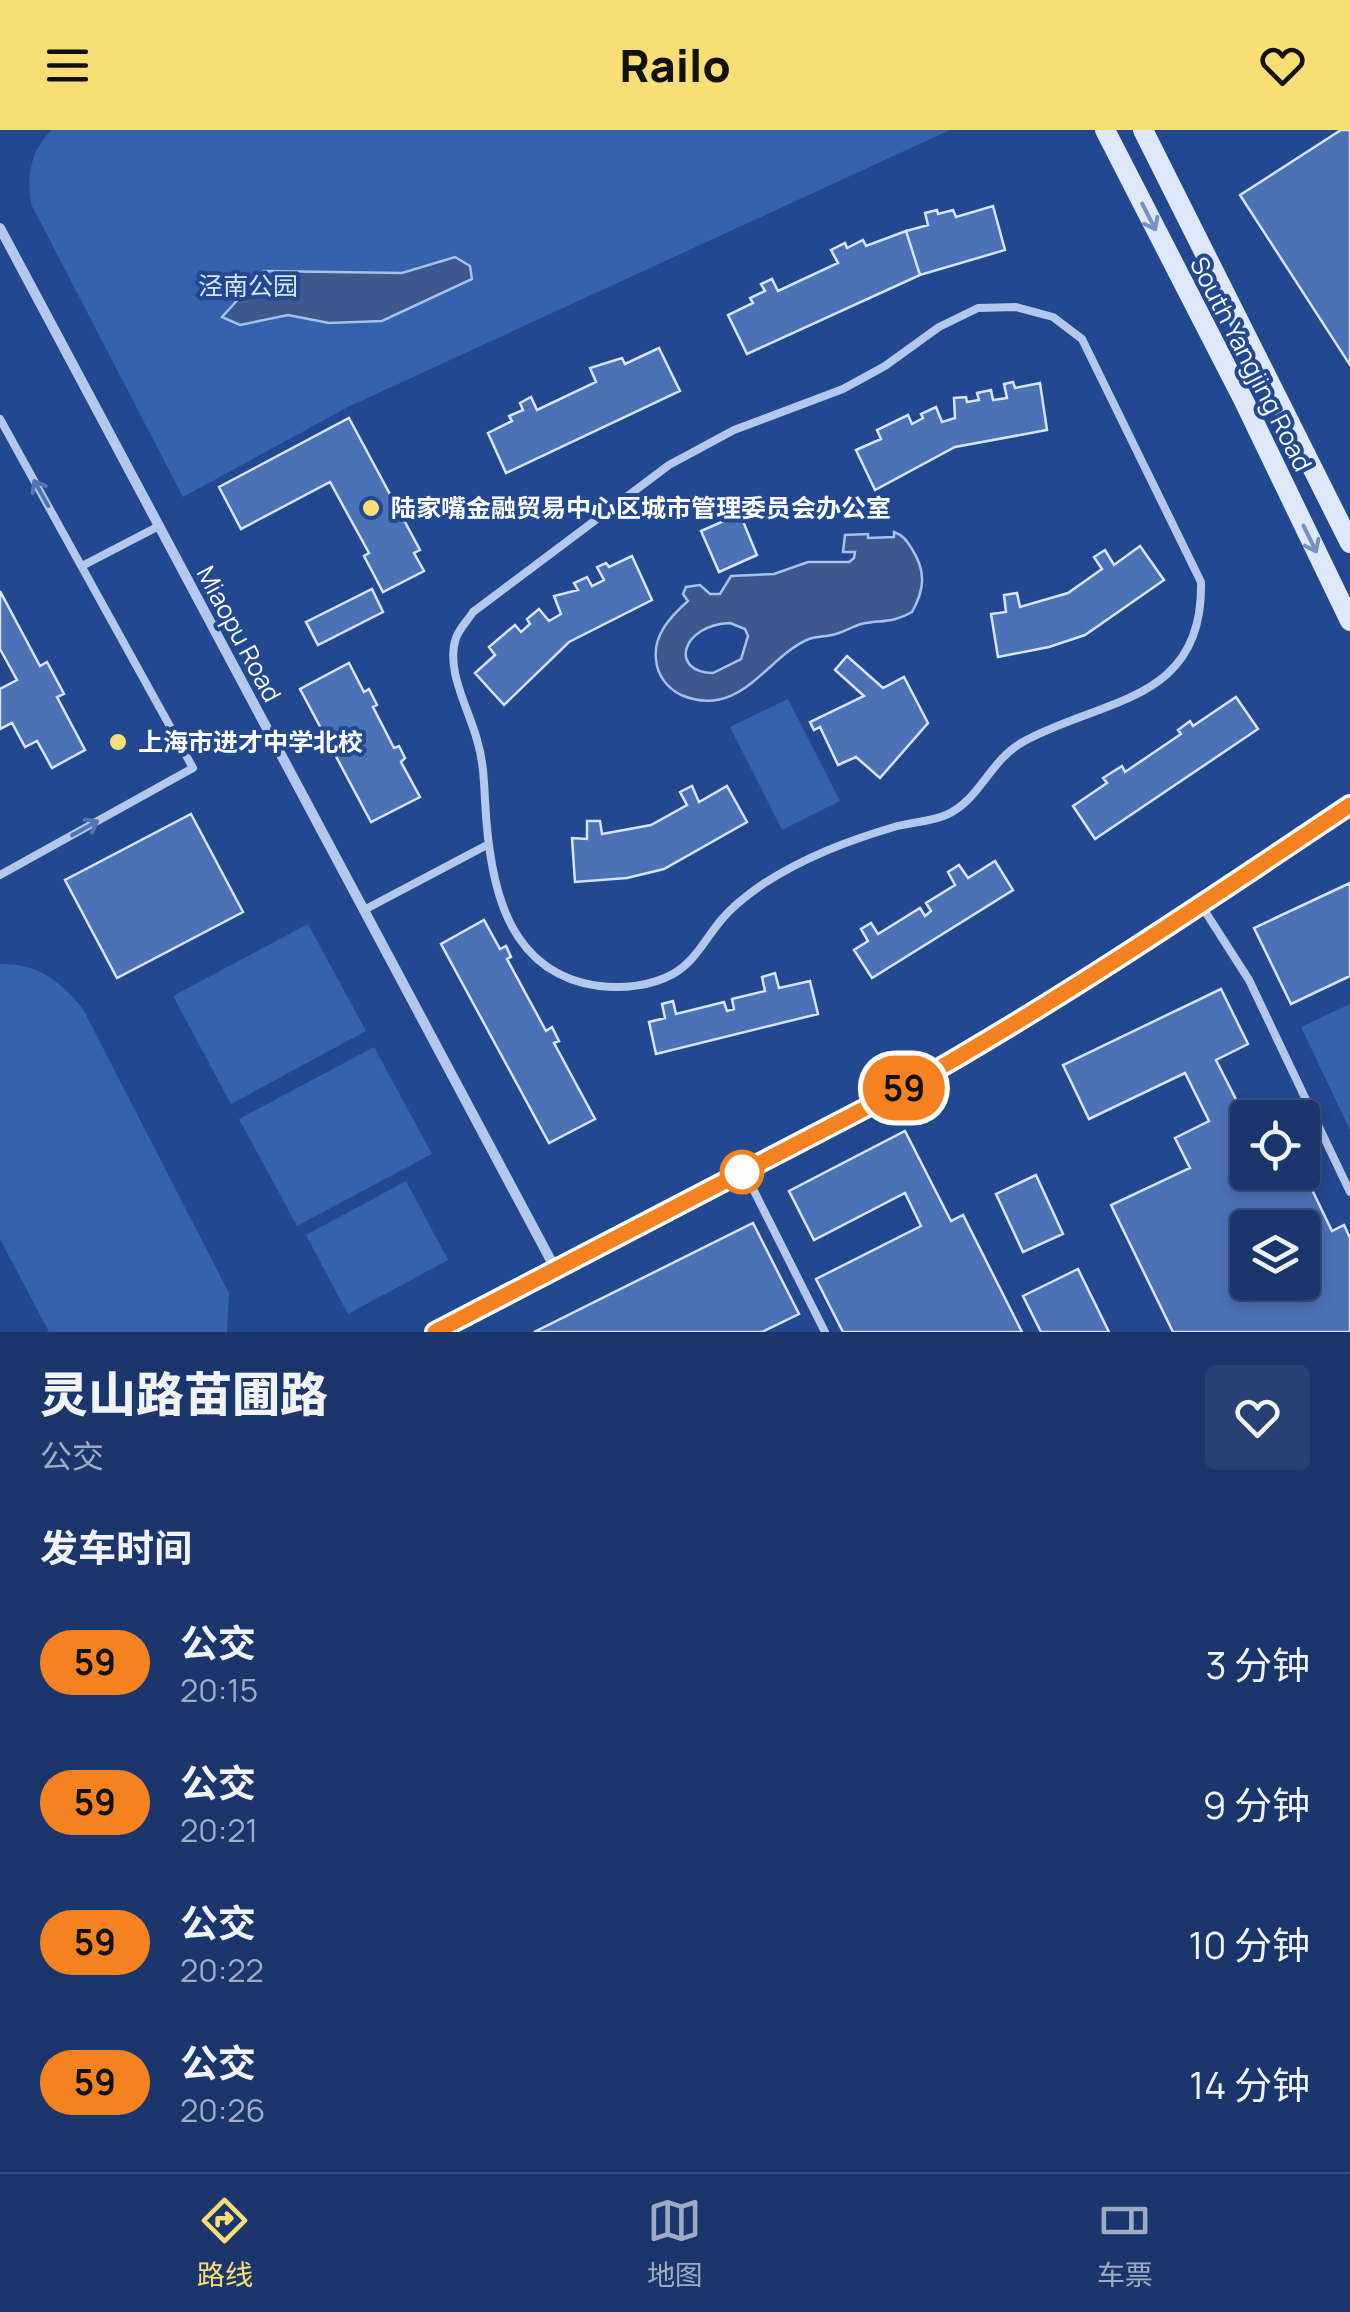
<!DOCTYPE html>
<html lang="zh">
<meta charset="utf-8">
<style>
:root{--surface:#1a366c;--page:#274174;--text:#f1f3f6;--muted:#9fabc2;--line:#38507f;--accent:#f8de75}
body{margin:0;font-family:Manrope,"Noto Sans SC",sans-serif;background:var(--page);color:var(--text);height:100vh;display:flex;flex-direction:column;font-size:38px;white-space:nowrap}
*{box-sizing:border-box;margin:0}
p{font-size:32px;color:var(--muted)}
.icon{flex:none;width:55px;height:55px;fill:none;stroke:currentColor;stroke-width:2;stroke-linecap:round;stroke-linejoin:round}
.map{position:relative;height:1202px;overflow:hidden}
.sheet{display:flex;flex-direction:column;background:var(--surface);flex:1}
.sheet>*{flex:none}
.badge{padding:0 20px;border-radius:32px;font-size:35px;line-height:65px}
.tools{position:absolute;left:1230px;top:970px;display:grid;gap:20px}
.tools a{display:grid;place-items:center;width:90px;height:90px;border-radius:10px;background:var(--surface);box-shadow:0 5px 15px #0003,0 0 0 2px var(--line);font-size:50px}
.map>.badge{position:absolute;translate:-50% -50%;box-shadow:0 0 0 5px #fff}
h2{padding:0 40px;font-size:38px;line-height:90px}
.round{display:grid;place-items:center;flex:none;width:105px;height:105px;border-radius:10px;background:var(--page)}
.head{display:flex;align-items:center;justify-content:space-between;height:170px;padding:0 40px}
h1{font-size:48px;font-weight:800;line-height:75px}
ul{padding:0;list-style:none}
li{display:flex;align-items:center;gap:30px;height:140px;padding:0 40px}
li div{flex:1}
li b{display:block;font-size:38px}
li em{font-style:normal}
li .badge{min-width:110px;font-weight:700;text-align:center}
header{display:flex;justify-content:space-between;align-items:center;height:130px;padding:0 40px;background:var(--accent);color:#111;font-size:45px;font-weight:800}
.tabs{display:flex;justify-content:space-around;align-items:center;height:140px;border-top:2px solid var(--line);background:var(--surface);font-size:28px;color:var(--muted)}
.tabs a{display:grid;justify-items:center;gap:5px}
.tabs .current{color:var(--accent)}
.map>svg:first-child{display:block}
</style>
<header><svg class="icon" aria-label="menu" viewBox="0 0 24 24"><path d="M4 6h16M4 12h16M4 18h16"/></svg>Railo<svg class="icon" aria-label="heart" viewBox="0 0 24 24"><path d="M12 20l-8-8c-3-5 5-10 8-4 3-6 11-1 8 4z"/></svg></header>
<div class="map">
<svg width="1350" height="1202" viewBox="0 0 1350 1202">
<rect width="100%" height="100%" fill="#224890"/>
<path fill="#3661ad" d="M 52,0 L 950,0 L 350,276 L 183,367 L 31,74 C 27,47 30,20 52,0 Z
M 788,569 L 840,671 L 782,700 L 730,597 Z
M 308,794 L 366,901 L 231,974 L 173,866 Z
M 0,834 C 37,833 61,851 83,879 L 229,1163 L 227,1202 L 49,1202 L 0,1109 Z
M 1350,874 L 1350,1000 L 1301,897 Z
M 374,917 L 432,1024 L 297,1096 L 239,989 Z
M 406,1051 L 448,1130 L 348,1184 L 306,1105 Z"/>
<path fill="#3d588c" stroke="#a7c1ed" stroke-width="2.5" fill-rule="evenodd" d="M 455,127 L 470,136 L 472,149 L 382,191 L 329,193 L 288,185 L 240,195 L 222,187 L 264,141 L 402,143 Z
M 894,402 C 904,406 906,410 912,419 C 926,441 925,459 912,482 C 894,493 880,490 861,494 C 851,497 842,503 832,505 C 824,507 817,506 809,509 C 767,526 741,590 681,565 C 667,558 657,545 656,529 C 653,505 671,486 688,471 L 683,464 L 686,457 L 700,455 L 710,464 L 720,464 L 731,446 L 774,444 L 808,432 L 849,432 L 854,428 L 855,422 L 843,422 L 845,405 L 868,404 L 868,408 L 894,407 ZM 730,493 L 745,499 L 748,506 L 741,529 L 713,543 C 669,542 681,495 730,493 Z"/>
<path fill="#4b71b7" stroke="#d8e4f9" stroke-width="2.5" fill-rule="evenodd" d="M 1341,0 L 1350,0 L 1350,235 L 1240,65 Z
M 993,76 L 1005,120 L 920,145 L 906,101 L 928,95 L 925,83 L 937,80 L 938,84 L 953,80 L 956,87 Z
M 906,101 L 920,145 L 747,224 L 728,185 L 753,173 L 750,168 L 765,161 L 761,154 L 772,149 L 778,161 L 838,133 L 831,120 L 845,113 L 847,118 L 863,110 L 866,116 Z
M 659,218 L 680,261 L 506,343 L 488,303 L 512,291 L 509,286 L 523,280 L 520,273 L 531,267 L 537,280 L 596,252 L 590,238 L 622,228 L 625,234 Z
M 1013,252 L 1015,258 L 1040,253 L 1047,300 L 955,317 L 875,360 L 856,320 L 881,309 L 877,300 L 908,285 L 912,294 L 923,288 L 921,284 L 936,277 L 942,292 L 955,288 L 954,268 L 966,267 L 967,272 L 979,270 L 977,263 L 991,260 L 993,270 L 1007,268 L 1004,254 Z
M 349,288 L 420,420 L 414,423 L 424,441 L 383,462 L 364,426 L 369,423 L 330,352 L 241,399 L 219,357 Z
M 740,384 L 757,425 L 719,442 L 701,401 Z
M 1140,416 L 1164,450 L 1085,505 L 1049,517 L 998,527 L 991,484 L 1006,482 L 1004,465 L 1017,463 L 1020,477 L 1068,463 L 1102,439 L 1094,427 L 1105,420 L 1114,435 Z
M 632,426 L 652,470 L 569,512 L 504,575 L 475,543 L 495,525 L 489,517 L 515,495 L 521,502 L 530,494 L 527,489 L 539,479 L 549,491 L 561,484 L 554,466 L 578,460 L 574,453 L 587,447 L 592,456 L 604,450 L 597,437 L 606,433 L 609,437 Z
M 372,459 L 383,482 L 318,515 L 306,492 Z
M 0,461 L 40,536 L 47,532 L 64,564 L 57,567 L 85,620 L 52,638 L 37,611 L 25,617 L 12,593 L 0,599 L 0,559 L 17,550 L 0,519 Z
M 847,526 L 883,558 L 904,547 L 928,593 L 880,648 L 856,627 L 838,635 L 820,597 L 814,600 L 810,592 L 864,566 L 835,540 Z
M 349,533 L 364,562 L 369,559 L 377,575 L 373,577 L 394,618 L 399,616 L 405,628 L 401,632 L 420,667 L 371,692 L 300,559 Z
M 1236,567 L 1258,599 L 1095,709 L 1073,676 L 1107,653 L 1103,648 L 1122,636 L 1125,642 L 1181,604 L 1178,600 L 1190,591 L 1193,596 Z
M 692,656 L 699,672 L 727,656 L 747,692 L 664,739 L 627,748 L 575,752 L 572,708 L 587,709 L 587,691 L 600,691 L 602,704 L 651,695 L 687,675 L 680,662 Z
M 191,684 L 243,782 L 117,848 L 65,750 Z
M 995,731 L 1013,760 L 872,848 L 854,820 L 868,811 L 861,799 L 871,793 L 878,804 L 920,778 L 925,786 L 931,781 L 926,773 L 955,755 L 948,742 L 959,735 L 968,748 Z
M 1350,753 L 1350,846 L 1291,874 L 1254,798 Z
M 484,790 L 500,819 L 506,816 L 511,827 L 507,829 L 546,901 L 552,897 L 559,911 L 554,913 L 595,989 L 549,1013 L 441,814 Z
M 775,843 L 779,858 L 810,851 L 818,884 L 656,924 L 649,892 L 665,888 L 662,874 L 673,871 L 676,884 L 724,872 L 727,881 L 734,879 L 732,869 L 765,861 L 762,847 Z
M 1221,859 L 1248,914 L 1216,930 L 1248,993 L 1248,1042 L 1302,1042 L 1302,1039 L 1332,1101 L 1344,1095 L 1350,1108 L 1350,1202 L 1173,1202 L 1111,1075 L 1190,1038 L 1175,1008 L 1209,991 L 1185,943 L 1089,989 L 1063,935 ZM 1248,1098 L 1302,1098 L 1302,1152 L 1248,1152 Z
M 905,1001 L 951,1091 L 963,1085 L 1022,1202 L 843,1202 L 816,1149 L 921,1096 L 905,1063 L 814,1110 L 789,1061 Z
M 1036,1045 L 1063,1104 L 1023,1122 L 996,1064 Z
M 753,1093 L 799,1184 L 762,1202 L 534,1202 Z
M 1078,1139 L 1109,1202 L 1041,1202 L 1023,1166 Z"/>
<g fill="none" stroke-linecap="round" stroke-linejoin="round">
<path stroke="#b3c8ec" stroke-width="8" d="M 1016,177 L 1053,187 L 1082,209 L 1201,452 C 1204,574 1101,568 1021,613 C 989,632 979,671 946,685 C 930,692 911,692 894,697 C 847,711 805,727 763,754 C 750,763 733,776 723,788 C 706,807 696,831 673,844 C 651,856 623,859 599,856 C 504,843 489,750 485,670 C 484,649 483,629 477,610 C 469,579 445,540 456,508 C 459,499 468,490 473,482 L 669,335 L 734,300 L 843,259 L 885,236 L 939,197 L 978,178 Z
M 0,289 L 193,638 L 0,745
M 82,436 L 159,396
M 1201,775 L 1249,850 L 1350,1062
M 364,780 L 487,715
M 744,1041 L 825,1202"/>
<path stroke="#b3c8ec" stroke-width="10" d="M 0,98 L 556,1140
M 435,1202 C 626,1104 820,1008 1006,900 C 1125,831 1236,751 1350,675"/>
<path stroke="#dfe8f9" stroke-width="20" d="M 1105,0 L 1243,269 L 1350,491
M 1143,0 L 1350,413"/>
</g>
<defs><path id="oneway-shaft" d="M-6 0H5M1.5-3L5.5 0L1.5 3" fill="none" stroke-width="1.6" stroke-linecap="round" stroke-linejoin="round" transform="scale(2.5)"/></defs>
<g stroke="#7790bf">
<use href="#oneway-shaft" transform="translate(1149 87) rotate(63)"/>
<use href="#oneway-shaft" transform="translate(1310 409) rotate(64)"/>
</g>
<g stroke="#5575b0">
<use href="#oneway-shaft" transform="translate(41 363) rotate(-119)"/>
<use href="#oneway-shaft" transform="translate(85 698) rotate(-29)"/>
</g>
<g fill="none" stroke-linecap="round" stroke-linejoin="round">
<g stroke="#fff" stroke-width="22">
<path id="line" d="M 435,1202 L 910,955 C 1062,869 1205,772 1350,675"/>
</g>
<use href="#line" stroke="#f58220" stroke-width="15"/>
</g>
<g fill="#f8de75" stroke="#224890" stroke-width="4">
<circle cx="371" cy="378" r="10"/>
<circle cx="118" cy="612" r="10"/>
</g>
<circle fill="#fff" stroke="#f58220" stroke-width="5" cx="742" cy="1042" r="20"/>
<g text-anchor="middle" stroke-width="8" stroke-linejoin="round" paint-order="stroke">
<g font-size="25" fill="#d8e4f9" stroke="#224890">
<text x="248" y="165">泾南公园</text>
</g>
<g font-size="25" fill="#fff" stroke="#224890">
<text transform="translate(1251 234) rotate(63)" y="9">South Yangjing Road</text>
<text transform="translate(239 504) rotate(62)" y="9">Miaopu Road</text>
</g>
<g font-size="25" font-weight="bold" fill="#fff" stroke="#224890" text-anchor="start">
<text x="391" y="387">陆家嘴金融贸易中心区城市管理委员会办公室</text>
<text x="138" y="621">上海市进才中学北校</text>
</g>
</g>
</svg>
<div class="tools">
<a><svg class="icon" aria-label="locate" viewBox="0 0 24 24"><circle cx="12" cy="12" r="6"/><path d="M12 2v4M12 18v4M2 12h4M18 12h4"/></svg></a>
<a><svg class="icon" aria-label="layers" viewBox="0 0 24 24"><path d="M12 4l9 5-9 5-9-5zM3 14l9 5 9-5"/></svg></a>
</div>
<b class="badge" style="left:904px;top:958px;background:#f58220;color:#111">59</b>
</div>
<section class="sheet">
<div class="head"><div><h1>灵山路苗圃路</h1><p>公交</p></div><a class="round"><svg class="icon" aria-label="heart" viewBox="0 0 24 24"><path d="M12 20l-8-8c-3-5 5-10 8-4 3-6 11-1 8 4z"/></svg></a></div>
<h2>发车时间</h2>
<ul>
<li><span class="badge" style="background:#f58220;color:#111">59</span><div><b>公交</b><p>20:15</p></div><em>3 分钟</em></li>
<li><span class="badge" style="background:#f58220;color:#111">59</span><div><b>公交</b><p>20:21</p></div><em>9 分钟</em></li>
<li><span class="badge" style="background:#f58220;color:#111">59</span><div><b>公交</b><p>20:22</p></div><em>10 分钟</em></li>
<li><span class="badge" style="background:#f58220;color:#111">59</span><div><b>公交</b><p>20:26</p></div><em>14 分钟</em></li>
</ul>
</section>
<nav class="tabs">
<a class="current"><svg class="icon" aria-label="directions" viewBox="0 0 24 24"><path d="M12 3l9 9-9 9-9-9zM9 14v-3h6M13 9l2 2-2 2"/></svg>路线</a>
<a><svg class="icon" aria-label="map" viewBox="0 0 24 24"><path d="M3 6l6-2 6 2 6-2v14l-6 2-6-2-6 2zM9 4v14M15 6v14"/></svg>地图</a>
<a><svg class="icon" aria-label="tickets" viewBox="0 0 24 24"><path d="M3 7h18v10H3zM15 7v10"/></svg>车票</a>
</nav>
